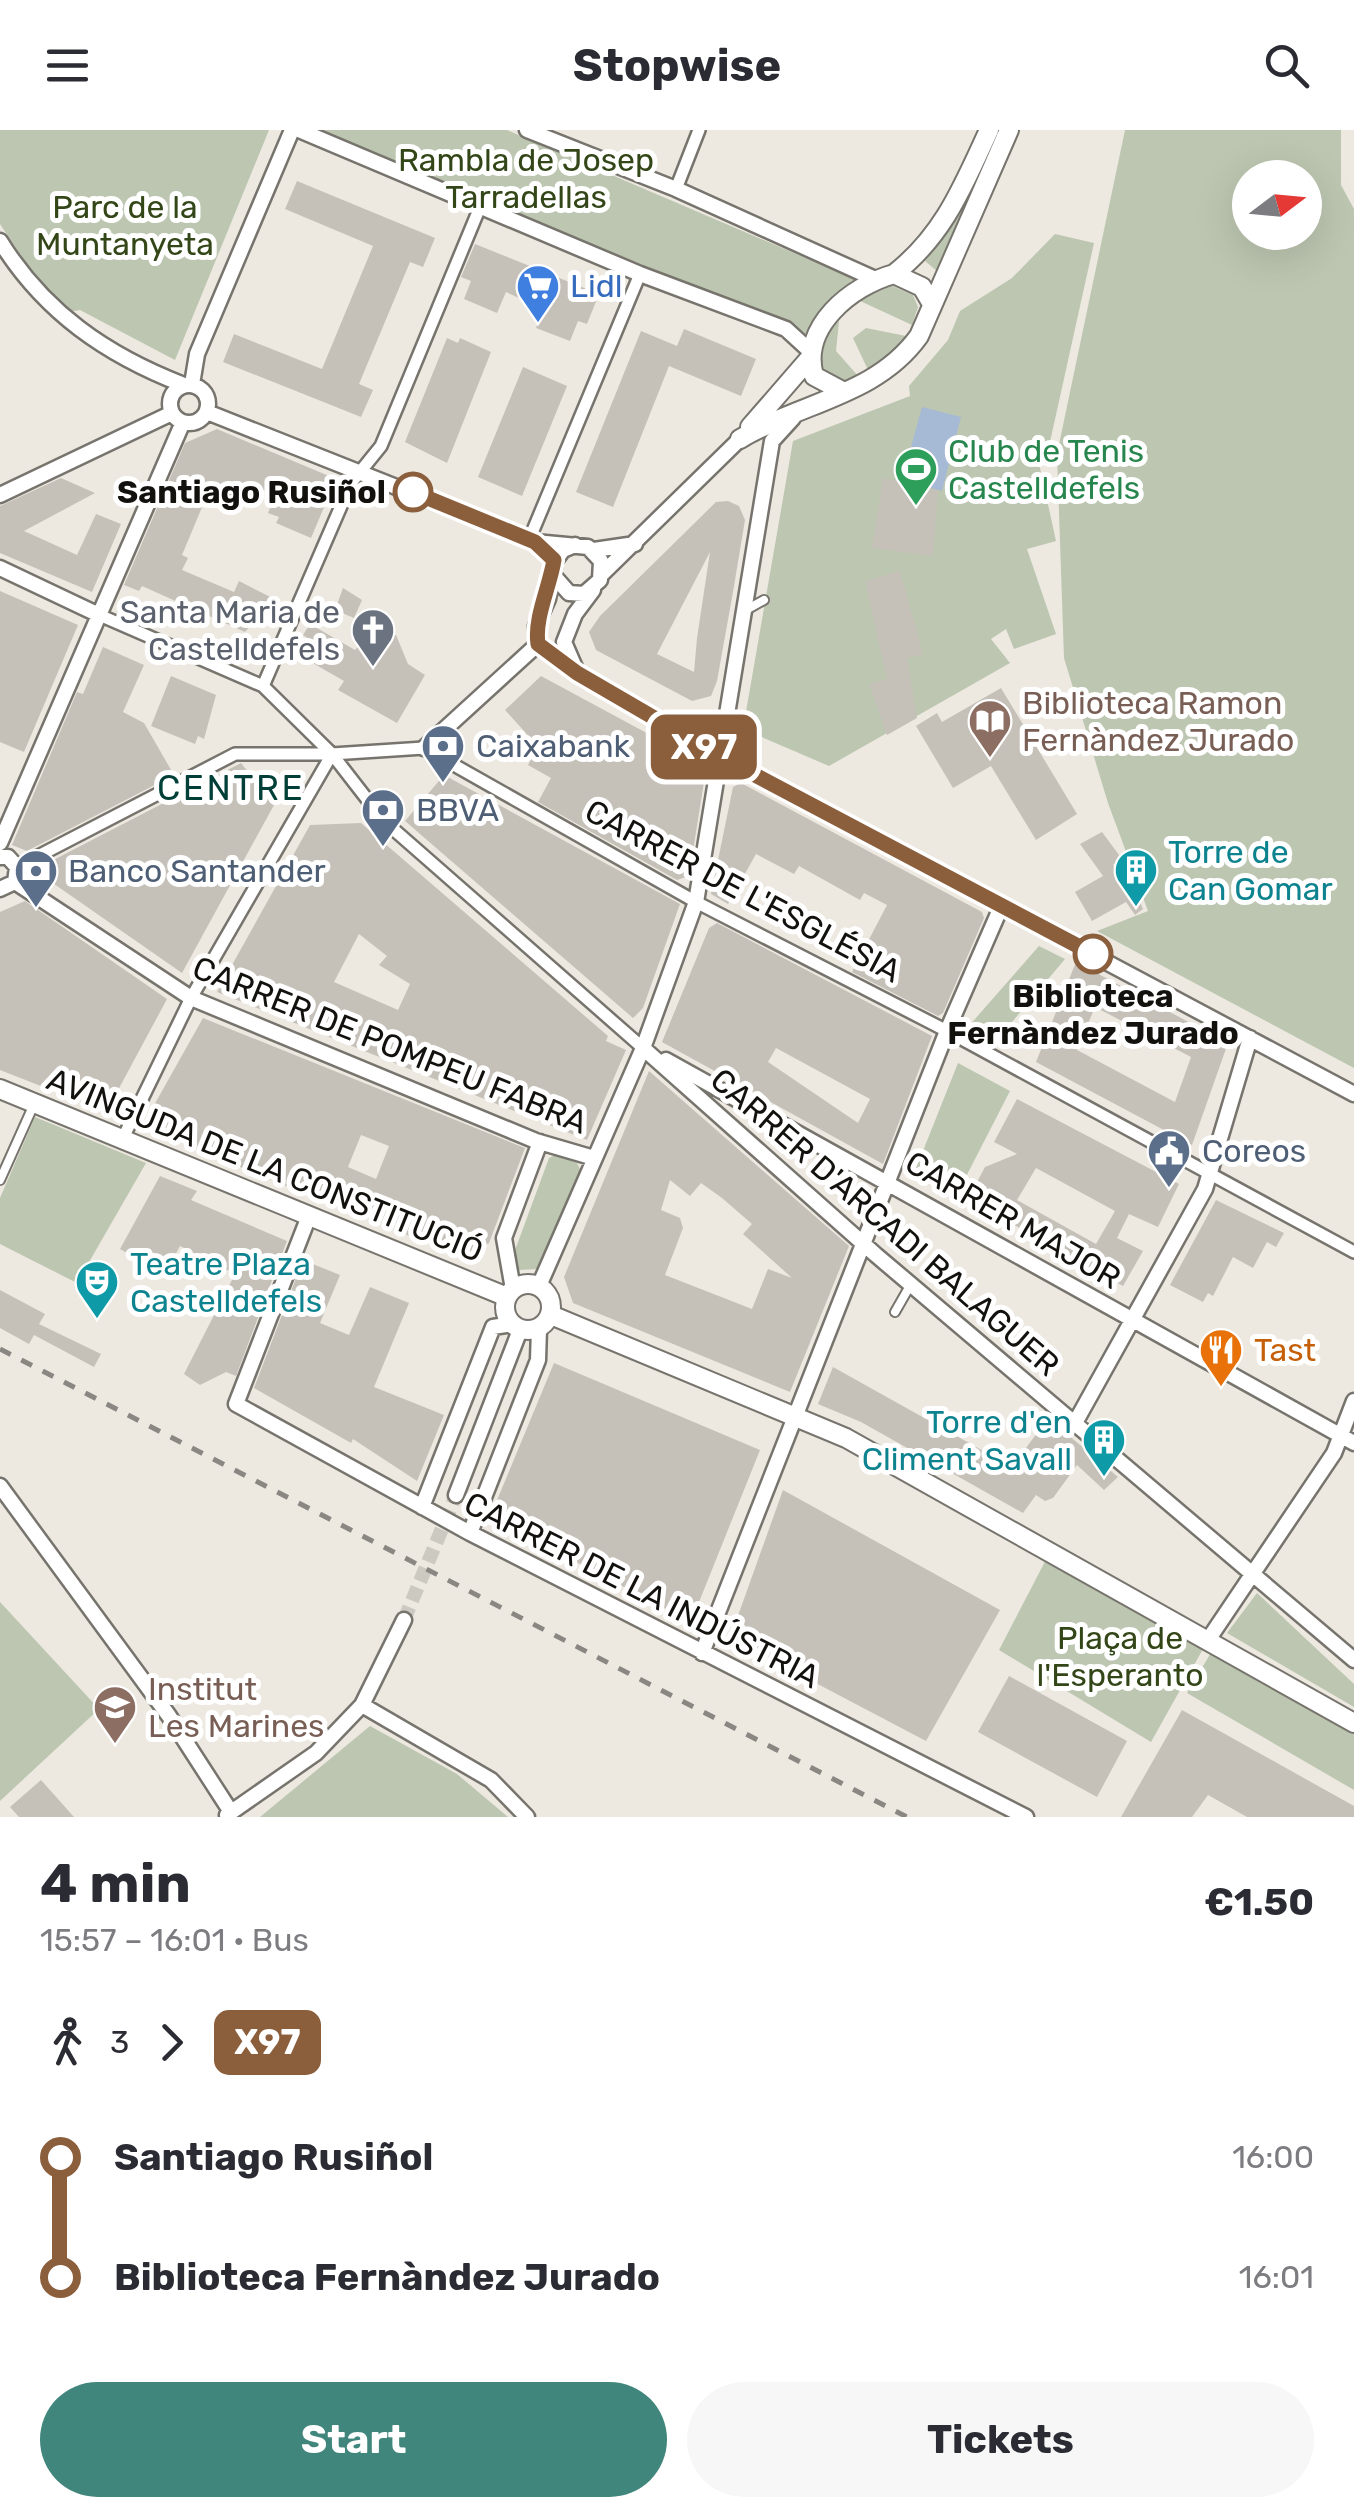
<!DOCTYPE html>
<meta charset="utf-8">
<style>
:root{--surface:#fff;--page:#f7f7f7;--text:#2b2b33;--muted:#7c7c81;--accent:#41867c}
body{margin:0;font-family:Rubik,sans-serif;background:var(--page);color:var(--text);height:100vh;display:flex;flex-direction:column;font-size:38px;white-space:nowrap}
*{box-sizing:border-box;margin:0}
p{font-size:32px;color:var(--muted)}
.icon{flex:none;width:55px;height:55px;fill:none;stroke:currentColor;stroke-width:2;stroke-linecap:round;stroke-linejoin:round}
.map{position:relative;height:1687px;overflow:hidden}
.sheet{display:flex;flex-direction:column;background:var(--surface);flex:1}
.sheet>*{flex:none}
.badge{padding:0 20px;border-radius:15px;font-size:35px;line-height:65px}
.needle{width:65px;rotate:74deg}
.controls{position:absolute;left:1232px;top:30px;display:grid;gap:20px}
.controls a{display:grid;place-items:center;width:90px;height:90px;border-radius:50%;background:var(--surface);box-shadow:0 10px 40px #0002;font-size:50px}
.map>.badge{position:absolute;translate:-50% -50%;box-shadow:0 0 0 5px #fff}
.legs{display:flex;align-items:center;gap:15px;height:110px;padding:0 40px;font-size:32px}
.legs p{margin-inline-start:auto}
.summary{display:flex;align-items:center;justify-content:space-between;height:170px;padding:0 40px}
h1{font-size:55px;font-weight:700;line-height:75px}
.cta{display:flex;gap:20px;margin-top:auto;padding:20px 40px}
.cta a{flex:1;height:115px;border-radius:60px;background:var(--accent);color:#fff;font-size:40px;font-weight:700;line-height:115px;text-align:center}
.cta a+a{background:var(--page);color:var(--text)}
ul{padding:0 40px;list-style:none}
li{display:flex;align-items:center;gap:35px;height:120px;font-size:38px}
li i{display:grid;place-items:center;width:15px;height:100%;margin:0 12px;background:currentColor}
li i::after{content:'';width:25px;height:25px;margin:-12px;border:8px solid;border-radius:50%;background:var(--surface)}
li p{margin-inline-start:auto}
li:first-child i{background:linear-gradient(#0000 50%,currentColor 0)}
li:last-child i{background:linear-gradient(currentColor 50%,#0000 0)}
header{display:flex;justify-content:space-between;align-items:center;height:130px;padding:0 40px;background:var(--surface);font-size:45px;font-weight:700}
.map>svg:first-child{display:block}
</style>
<header><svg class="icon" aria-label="menu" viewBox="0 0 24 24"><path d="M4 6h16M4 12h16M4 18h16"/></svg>Stopwise<svg class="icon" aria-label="search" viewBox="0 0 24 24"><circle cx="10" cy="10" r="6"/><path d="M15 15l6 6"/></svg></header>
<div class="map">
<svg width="1354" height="1687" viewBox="0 0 1354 1687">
<rect width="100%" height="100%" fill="#ede9e1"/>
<path fill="#bcc6b0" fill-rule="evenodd" d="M 0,0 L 269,0 L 175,230 L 80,180 L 69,182 L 28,136 L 0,94 Z
M 320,0 L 507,0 L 857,150 L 835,164 L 806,204 L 787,192 L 511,83 Z
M 996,0 L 1002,0 L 938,142 L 925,131 L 959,84 Z
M 1125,0 L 1341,0 L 1341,55 L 1354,79 L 1354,938 L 1097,801 L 1148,781 L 1108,673 L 1064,528 L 1057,324 ZM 1250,48 L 1305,48 L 1305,102 L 1250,102 Z
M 1055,104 L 1094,113 L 1048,321 L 1037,324 L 1056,411 L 1027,419 L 1056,504 L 1014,519 L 1006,499 L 991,509 L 1010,533 L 829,636 L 743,599 L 793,311 L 910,266 L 909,256 L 948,210 L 960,181 L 1012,148 Z
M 890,155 L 913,165 L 918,177 L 912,195 L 858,170 Z
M 839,191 L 836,221 L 859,247 C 815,268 813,215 839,191 Z
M 866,198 L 906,206 L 891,226 L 869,242 L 853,208 Z
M 1039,816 L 1065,829 L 996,911 L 968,897 Z
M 958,933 L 1010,961 L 955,1068 L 913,1046 Z
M 35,987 L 146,1033 L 77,1153 L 0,1114 L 0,1068 Z
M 555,1025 L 577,1033 L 581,1041 L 539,1139 L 518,1140 L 514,1123 L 549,1028 Z
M 1050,1422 L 1208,1510 L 1151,1612 L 999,1520 Z
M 1257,1463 L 1354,1554 L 1354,1577 L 1227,1503 Z
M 0,1472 L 99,1579 L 0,1671 Z
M 1212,1521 L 1354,1602 L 1354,1660 L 1187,1563 Z
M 370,1596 L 457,1644 L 508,1687 L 260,1687 Z"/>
<path fill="#a6b9d5" d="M 922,277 L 961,287 L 942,361 L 902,350 Z"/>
<path fill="#c5c1b9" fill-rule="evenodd" d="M 297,51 L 435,108 L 423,137 L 410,132 L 359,254 L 373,260 L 361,287 L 223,232 L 234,204 L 322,239 L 373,116 L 285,79 Z
M 475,114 L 599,164 L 587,194 L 578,191 L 570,211 L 536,198 L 543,179 L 506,162 L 497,183 L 464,169 L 471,151 L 461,147 Z
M 684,199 L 756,229 L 741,266 L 669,236 L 613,377 L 576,362 L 641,201 L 677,216 Z
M 447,208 L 458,213 L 460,208 L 491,222 L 447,333 L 405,312 Z
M 523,237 L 567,256 L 522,366 L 478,347 Z
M 217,299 L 336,349 L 311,408 L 276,393 L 279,387 L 268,383 L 275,365 L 250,355 L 241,377 L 208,363 L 182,425 L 188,428 L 182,440 L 234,462 L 239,451 L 284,474 L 274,495 L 257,488 L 245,502 L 142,456 L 139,461 L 124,455 L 185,313 Z
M 61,348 L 95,363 L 24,401 L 77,425 L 96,384 L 121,394 L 92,462 L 0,423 L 0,376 Z
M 883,348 L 938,360 L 933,426 L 872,418 Z
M 728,371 L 739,376 L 745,390 L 733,462 L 717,551 L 711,566 L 692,571 L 596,520 L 589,502 L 600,486 L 716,372 ZM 710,422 L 697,508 L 694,542 L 657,524 Z
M 900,441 L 923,524 L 907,528 L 917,588 L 887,605 L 869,554 L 887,549 L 865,451 Z
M 343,458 L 362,470 L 354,488 L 335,480 Z
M 0,461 L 78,495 L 24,622 L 0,612 Z
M 310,494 L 355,520 L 368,504 L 396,505 L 408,534 L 425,545 L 397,593 L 338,560 L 344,551 L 304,528 L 314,512 L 303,505 Z
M 103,517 L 144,535 L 123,582 L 144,593 L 174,645 L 27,721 L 12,715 L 77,562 L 83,564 Z
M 171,546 L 216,565 L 204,609 L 198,606 L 195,614 L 151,596 Z
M 541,546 L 693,628 L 705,646 L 689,746 L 677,750 L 538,672 L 551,648 L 528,635 L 536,620 L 534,612 L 505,580 Z
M 1001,558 L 1077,684 L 1036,710 L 991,636 L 953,658 L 916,596 L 937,583 L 942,592 Z
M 241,633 L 274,675 L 182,843 L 34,740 Z
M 444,645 L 680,774 L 643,878 L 633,888 L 405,691 Z
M 741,653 L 982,782 L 984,788 L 943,883 L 938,886 L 852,842 L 887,775 L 864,763 L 860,770 L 799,736 L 794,744 L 756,724 L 728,774 L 711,764 L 733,657 Z
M 361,693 L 608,906 L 606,911 L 626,920 L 587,1010 L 217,862 L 310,695 ZM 359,804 L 387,826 L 379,835 L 410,854 L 398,880 L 334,852 Z
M 1102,702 L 1122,729 L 1113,735 L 1131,769 L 1140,772 L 1143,779 L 1135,785 L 1126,772 L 1092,791 L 1075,762 L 1103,746 L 1080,714 Z
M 25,771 L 167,869 L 117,962 L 84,973 L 0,940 L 0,782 Z
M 717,793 L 932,906 L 883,1034 L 662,912 L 709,798 ZM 776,918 L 870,969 L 858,993 L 768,932 Z
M 1076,832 L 1228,913 L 1192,1015 L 1036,932 ZM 1095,877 L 1191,927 L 1175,972 L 1077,920 Z
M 203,888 L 525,1018 L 489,1113 L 461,1127 L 164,1006 L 153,977 ZM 361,1005 L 389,1016 L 376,1049 L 348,1037 Z
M 649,941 L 849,1116 L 790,1262 L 573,1173 L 564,1147 ZM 670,1050 L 690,1066 L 701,1053 L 722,1068 L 752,1094 L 743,1104 L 792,1148 L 768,1139 L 752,1179 L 665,1145 L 683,1098 L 680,1088 L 661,1080 Z
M 1017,969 L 1179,1054 L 1158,1097 L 1129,1084 L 1117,1108 L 1143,1121 L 1123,1156 L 968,1069 L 985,1037 L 1017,1024 L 994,1012 ZM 1036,1038 L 1115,1081 L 1096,1114 L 1017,1070 Z
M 160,1046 L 197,1061 L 191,1070 L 287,1111 L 236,1246 L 226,1242 L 200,1255 L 184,1244 L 235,1144 L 180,1116 L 165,1144 L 120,1119 Z
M 1216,1070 L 1284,1103 L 1276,1117 L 1267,1112 L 1253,1138 L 1233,1127 L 1213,1166 L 1208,1163 L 1203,1172 L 1170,1155 Z
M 303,1130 L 340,1145 L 320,1193 L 349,1205 L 370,1157 L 409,1173 L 374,1257 L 444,1285 L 417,1351 L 353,1309 L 351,1313 L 254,1258 Z
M 0,1160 L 45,1184 L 39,1194 L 101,1224 L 94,1237 L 34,1205 L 29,1214 L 0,1198 Z
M 554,1233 L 760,1320 L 691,1492 L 490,1387 Z
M 833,1237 L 1012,1337 L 1048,1288 L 1118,1347 L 1104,1360 L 1077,1335 L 1053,1368 L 1045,1371 L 1036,1365 L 1023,1383 L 861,1292 L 818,1274 Z
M 783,1360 L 1000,1480 L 926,1611 L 730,1508 Z
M 1009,1546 L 1127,1611 L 1097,1667 L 978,1602 Z
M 1182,1580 L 1354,1676 L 1354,1687 L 1247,1687 L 1208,1665 L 1192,1687 L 1121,1687 Z
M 41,1650 L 74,1687 L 19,1687 L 10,1677 Z"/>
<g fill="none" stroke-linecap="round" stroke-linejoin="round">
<path stroke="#ccc9c1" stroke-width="14" stroke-dasharray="14 7" stroke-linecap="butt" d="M 404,1490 L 456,1365"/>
<g stroke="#77746d" stroke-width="12">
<path id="service" d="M 746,480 L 764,470
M 0,1050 L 35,972
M 895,1182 L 911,1154"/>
</g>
<g stroke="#77746d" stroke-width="16">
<path id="pedestrian" d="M 676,59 L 699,0
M 529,410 L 640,144
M 263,556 L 351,353 L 381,316 L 480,77
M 332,624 L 384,691 L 643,918
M 17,737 L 235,624 L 332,624 L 263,556 L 97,484
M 123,1008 L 191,868 L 332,624 L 424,618 L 696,772 L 947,901 L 1354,1122"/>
</g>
<g stroke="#77746d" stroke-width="19">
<path id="minor" d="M 299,0 L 640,144 L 786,199 L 810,221
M 527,0 L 676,59 L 875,149
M 0,111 C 44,182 106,225 184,255
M 192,254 L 197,224 L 292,0
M170 274a19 19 0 1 1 38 0a19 19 0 1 1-38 0Z
M 207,282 L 535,412 L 588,417 L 601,431 L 600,450 L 584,464 L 569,463 L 554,446
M 0,365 L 172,283
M 575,415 L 563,420 L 555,431 L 548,469 L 536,496 L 538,514 L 577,543 L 723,628 L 1354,964
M 594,420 L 635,414
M 0,438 L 97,484
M 602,444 L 740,309
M 577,542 L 564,512 L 575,484 L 593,460
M 424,618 L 538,514
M 0,713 L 183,292
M 0,727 L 8,727 L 17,737 L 15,752 L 0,759
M 15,752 L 191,868 L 536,1011 L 594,1028
M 643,918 L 876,1125 L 1354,1530
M 666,930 L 1354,1313
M 309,1086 L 236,1274 L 470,1403 L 1026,1687
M 539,1156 L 643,918 L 696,772 L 772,311 L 793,288
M 513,1159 L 504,1108 L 540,1012
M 1075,1293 L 1205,1059 L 1250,908
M 0,1356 L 169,1586 L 231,1682
M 456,1365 L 520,1200
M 422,1377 L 493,1197 L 512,1194
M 470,1403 L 538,1230 L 539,1199
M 1208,1510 L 1334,1323 L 1354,1271
M 702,1523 L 947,901 L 1001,777
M 362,1575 L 491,1650 L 527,1687
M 227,1685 L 316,1623 L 362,1575 L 404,1490"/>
</g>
<g stroke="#77746d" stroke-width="22">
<path id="tertiary" d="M 894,144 C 944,105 963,56 989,0
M 844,262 L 814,246 C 800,197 851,156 894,144 L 922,157 L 932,174
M 750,297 L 809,229
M 740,309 C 801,272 876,266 919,206 L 1009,0
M 0,959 L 507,1167
M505 1177a23 23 0 1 1 46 0a23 23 0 1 1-46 0Z
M 551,1185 L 846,1308 L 1354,1593"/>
</g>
<use href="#service" stroke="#fff" stroke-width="8"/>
<use href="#pedestrian" stroke="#fff" stroke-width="11"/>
<use href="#minor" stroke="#fff" stroke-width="14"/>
<use href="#tertiary" stroke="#fff" stroke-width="18"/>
<path stroke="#8a8782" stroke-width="5" stroke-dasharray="12 12" stroke-linecap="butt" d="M 0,1219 L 907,1687"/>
</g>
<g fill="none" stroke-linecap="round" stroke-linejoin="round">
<g stroke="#fff" stroke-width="22">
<path id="line-1" d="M 413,362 L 535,412 L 554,430 C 550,456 534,488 538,514 L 577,543 L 723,628 L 1093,824"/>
</g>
<use href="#line-1" stroke="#8b5e3c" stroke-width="15"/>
</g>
<defs>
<g id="supermarket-pin" transform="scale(2.25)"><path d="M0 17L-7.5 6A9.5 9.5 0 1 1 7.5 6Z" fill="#3f7fe0" stroke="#fff"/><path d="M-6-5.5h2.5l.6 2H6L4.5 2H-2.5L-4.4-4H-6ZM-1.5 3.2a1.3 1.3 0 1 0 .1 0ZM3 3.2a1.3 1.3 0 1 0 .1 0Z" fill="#fff"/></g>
<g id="stadium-pin" transform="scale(2.25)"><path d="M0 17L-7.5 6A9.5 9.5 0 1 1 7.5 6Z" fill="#2e9e5b" stroke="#fff"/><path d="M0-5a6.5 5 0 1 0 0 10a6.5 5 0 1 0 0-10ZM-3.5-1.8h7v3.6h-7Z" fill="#fff"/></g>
<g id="church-pin" transform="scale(2.25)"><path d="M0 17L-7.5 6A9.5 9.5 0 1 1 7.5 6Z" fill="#6b7280" stroke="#fff"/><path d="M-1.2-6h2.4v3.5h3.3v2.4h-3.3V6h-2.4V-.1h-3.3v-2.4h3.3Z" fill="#fff"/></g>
<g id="library-pin" transform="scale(2.25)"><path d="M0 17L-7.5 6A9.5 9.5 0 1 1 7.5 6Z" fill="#8d6e63" stroke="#fff"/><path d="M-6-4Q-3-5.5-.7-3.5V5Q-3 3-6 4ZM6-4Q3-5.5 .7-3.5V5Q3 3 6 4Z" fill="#fff"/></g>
<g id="bank-pin" transform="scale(2.25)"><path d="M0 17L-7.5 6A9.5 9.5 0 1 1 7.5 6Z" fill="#5c6f8a" stroke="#fff"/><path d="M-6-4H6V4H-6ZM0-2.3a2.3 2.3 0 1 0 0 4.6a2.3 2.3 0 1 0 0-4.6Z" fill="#fff"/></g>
<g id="building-pin" transform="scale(2.25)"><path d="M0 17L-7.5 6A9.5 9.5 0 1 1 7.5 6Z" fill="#0f9aa8" stroke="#fff"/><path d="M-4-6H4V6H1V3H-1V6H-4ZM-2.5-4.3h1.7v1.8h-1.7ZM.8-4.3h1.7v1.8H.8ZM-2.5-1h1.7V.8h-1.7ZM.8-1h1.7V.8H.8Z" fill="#fff"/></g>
<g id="civic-pin" transform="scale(2.25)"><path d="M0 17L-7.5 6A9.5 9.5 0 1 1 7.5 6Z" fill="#5c6f8a" stroke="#fff"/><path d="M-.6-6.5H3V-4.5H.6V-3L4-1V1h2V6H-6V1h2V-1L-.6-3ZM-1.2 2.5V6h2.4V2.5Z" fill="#fff"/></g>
<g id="theatre-pin" transform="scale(2.25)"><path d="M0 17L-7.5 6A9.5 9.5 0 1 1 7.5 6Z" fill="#0f9aa8" stroke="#fff"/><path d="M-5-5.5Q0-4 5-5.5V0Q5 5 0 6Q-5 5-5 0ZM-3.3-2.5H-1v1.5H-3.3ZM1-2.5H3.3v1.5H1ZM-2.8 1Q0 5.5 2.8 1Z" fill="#fff"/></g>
<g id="restaurant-pin" transform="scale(2.25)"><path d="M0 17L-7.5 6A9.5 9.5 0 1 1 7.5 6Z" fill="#e8710a" stroke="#fff"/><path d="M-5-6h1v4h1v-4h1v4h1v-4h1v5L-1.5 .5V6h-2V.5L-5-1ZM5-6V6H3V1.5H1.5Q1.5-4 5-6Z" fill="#fff"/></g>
<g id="school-pin" transform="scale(2.25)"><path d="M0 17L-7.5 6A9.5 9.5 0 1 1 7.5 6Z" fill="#8d6e63" stroke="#fff"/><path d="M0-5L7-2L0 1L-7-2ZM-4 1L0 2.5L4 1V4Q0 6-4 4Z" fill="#fff"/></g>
</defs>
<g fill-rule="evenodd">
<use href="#supermarket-pin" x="538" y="156"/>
<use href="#stadium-pin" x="916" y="339"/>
<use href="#church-pin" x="373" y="500"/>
<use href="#library-pin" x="990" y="591"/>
<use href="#bank-pin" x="443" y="616"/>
<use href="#bank-pin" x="383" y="680"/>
<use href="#building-pin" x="1136" y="740"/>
<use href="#bank-pin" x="36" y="741"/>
<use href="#civic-pin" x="1169" y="1021"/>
<use href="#theatre-pin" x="97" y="1152"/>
<use href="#restaurant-pin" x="1221" y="1220"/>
<use href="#building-pin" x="1104" y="1310"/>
<use href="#school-pin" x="115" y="1577"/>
</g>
<g fill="#fff" stroke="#8b5e3c" stroke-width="5">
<circle cx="413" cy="362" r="18"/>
<circle cx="1093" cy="824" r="18"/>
</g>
<g text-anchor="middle" stroke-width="10" stroke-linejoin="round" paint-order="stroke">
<g font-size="32" fill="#334617" stroke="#fff">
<text x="526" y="41">Rambla de Josep<tspan x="526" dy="37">Tarradellas</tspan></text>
<text x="125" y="88">Parc de la<tspan x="125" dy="37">Muntanyeta</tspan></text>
<text x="1120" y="1519">Plaça de<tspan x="1120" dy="37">l'Esperanto</tspan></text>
</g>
<g font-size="32" fill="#366cbe" stroke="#fff" text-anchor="start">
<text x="570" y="167">Lidl</text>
</g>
<g font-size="32" fill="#27864d" stroke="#fff" text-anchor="start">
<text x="948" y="332">Club de Tenis<tspan x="948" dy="37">Castelldefels</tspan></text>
</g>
<g font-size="32" font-weight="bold" fill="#12110e" stroke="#fff" text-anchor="end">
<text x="386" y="373">Santiago Rusiñol</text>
<text x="1093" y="877" text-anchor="middle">Biblioteca<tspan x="1093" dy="37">Fernàndez Jurado</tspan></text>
</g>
<g font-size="32" fill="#5b616d" stroke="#fff" text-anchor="end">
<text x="340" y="493">Santa Maria de<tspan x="340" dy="37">Castelldefels</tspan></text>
</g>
<g font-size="32" fill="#785e54" stroke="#fff" text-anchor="start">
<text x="1022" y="584">Biblioteca Ramon<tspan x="1022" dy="37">Fernàndez Jurado</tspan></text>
<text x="148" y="1570">Institut<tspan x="148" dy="37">Les Marines</tspan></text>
</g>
<g font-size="32" fill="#4e5e75" stroke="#fff" text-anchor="start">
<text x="476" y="627">Caixabank</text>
<text x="416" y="691">BBVA</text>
<text x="68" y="752">Banco Santander</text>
<text x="1202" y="1032">Coreos</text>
</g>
<g font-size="32" fill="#0d838f" stroke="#fff" text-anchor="start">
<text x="1168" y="733">Torre de<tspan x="1168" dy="37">Can Gomar</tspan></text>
<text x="130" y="1145">Teatre Plaza<tspan x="130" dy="37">Castelldefels</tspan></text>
<text x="1072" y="1303" text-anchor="end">Torre d'en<tspan x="1072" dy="37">Climent Savall</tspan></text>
</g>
<g font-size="32" fill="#12110e" stroke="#fff">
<text transform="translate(743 761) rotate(28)" y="11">CARRER DE L'ESGLÉSIA</text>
<text transform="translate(390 915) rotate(22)" y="11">CARRER DE POMPEU FABRA</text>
<text transform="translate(265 1035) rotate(22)" y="11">AVINGUDA DE LA CONSTITUCIÓ</text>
<text transform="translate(1013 1090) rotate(30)" y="11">CARRER MAJOR</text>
<text transform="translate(885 1092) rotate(41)" y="11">CARRER D'ARCADI BALAGUER</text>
<text transform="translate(642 1460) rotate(27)" y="11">CARRER DE LA INDÚSTRIA</text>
</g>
<g font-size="32" fill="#c56008" stroke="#fff" text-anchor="start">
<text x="1254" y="1231">Tast</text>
</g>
<g font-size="35" letter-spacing="2.5" fill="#003f38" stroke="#fff">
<text x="231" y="670">CENTRE</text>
</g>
</g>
</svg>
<div class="controls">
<a><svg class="needle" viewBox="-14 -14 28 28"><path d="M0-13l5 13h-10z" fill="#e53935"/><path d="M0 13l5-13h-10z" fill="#7c7c81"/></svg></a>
</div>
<b class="badge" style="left:704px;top:617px;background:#8b5e3c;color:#fff">X97</b>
</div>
<section class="sheet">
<div class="summary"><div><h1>4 min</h1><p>15:57 – 16:01 · Bus</p></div><b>€1.50</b></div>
<div class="legs"><svg class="icon" aria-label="walk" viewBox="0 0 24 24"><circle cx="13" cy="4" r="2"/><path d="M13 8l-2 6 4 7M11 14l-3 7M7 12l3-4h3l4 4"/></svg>3<svg class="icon" aria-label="forward" viewBox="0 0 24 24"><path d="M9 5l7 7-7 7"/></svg><b class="badge" style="background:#8b5e3c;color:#fff">X97</b></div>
<ul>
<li><i style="color:#8b5e3c"></i><b>Santiago Rusiñol</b><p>16:00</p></li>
<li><i style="color:#8b5e3c"></i><b>Biblioteca Fernàndez Jurado</b><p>16:01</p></li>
</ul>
<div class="cta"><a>Start</a><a>Tickets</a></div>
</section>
